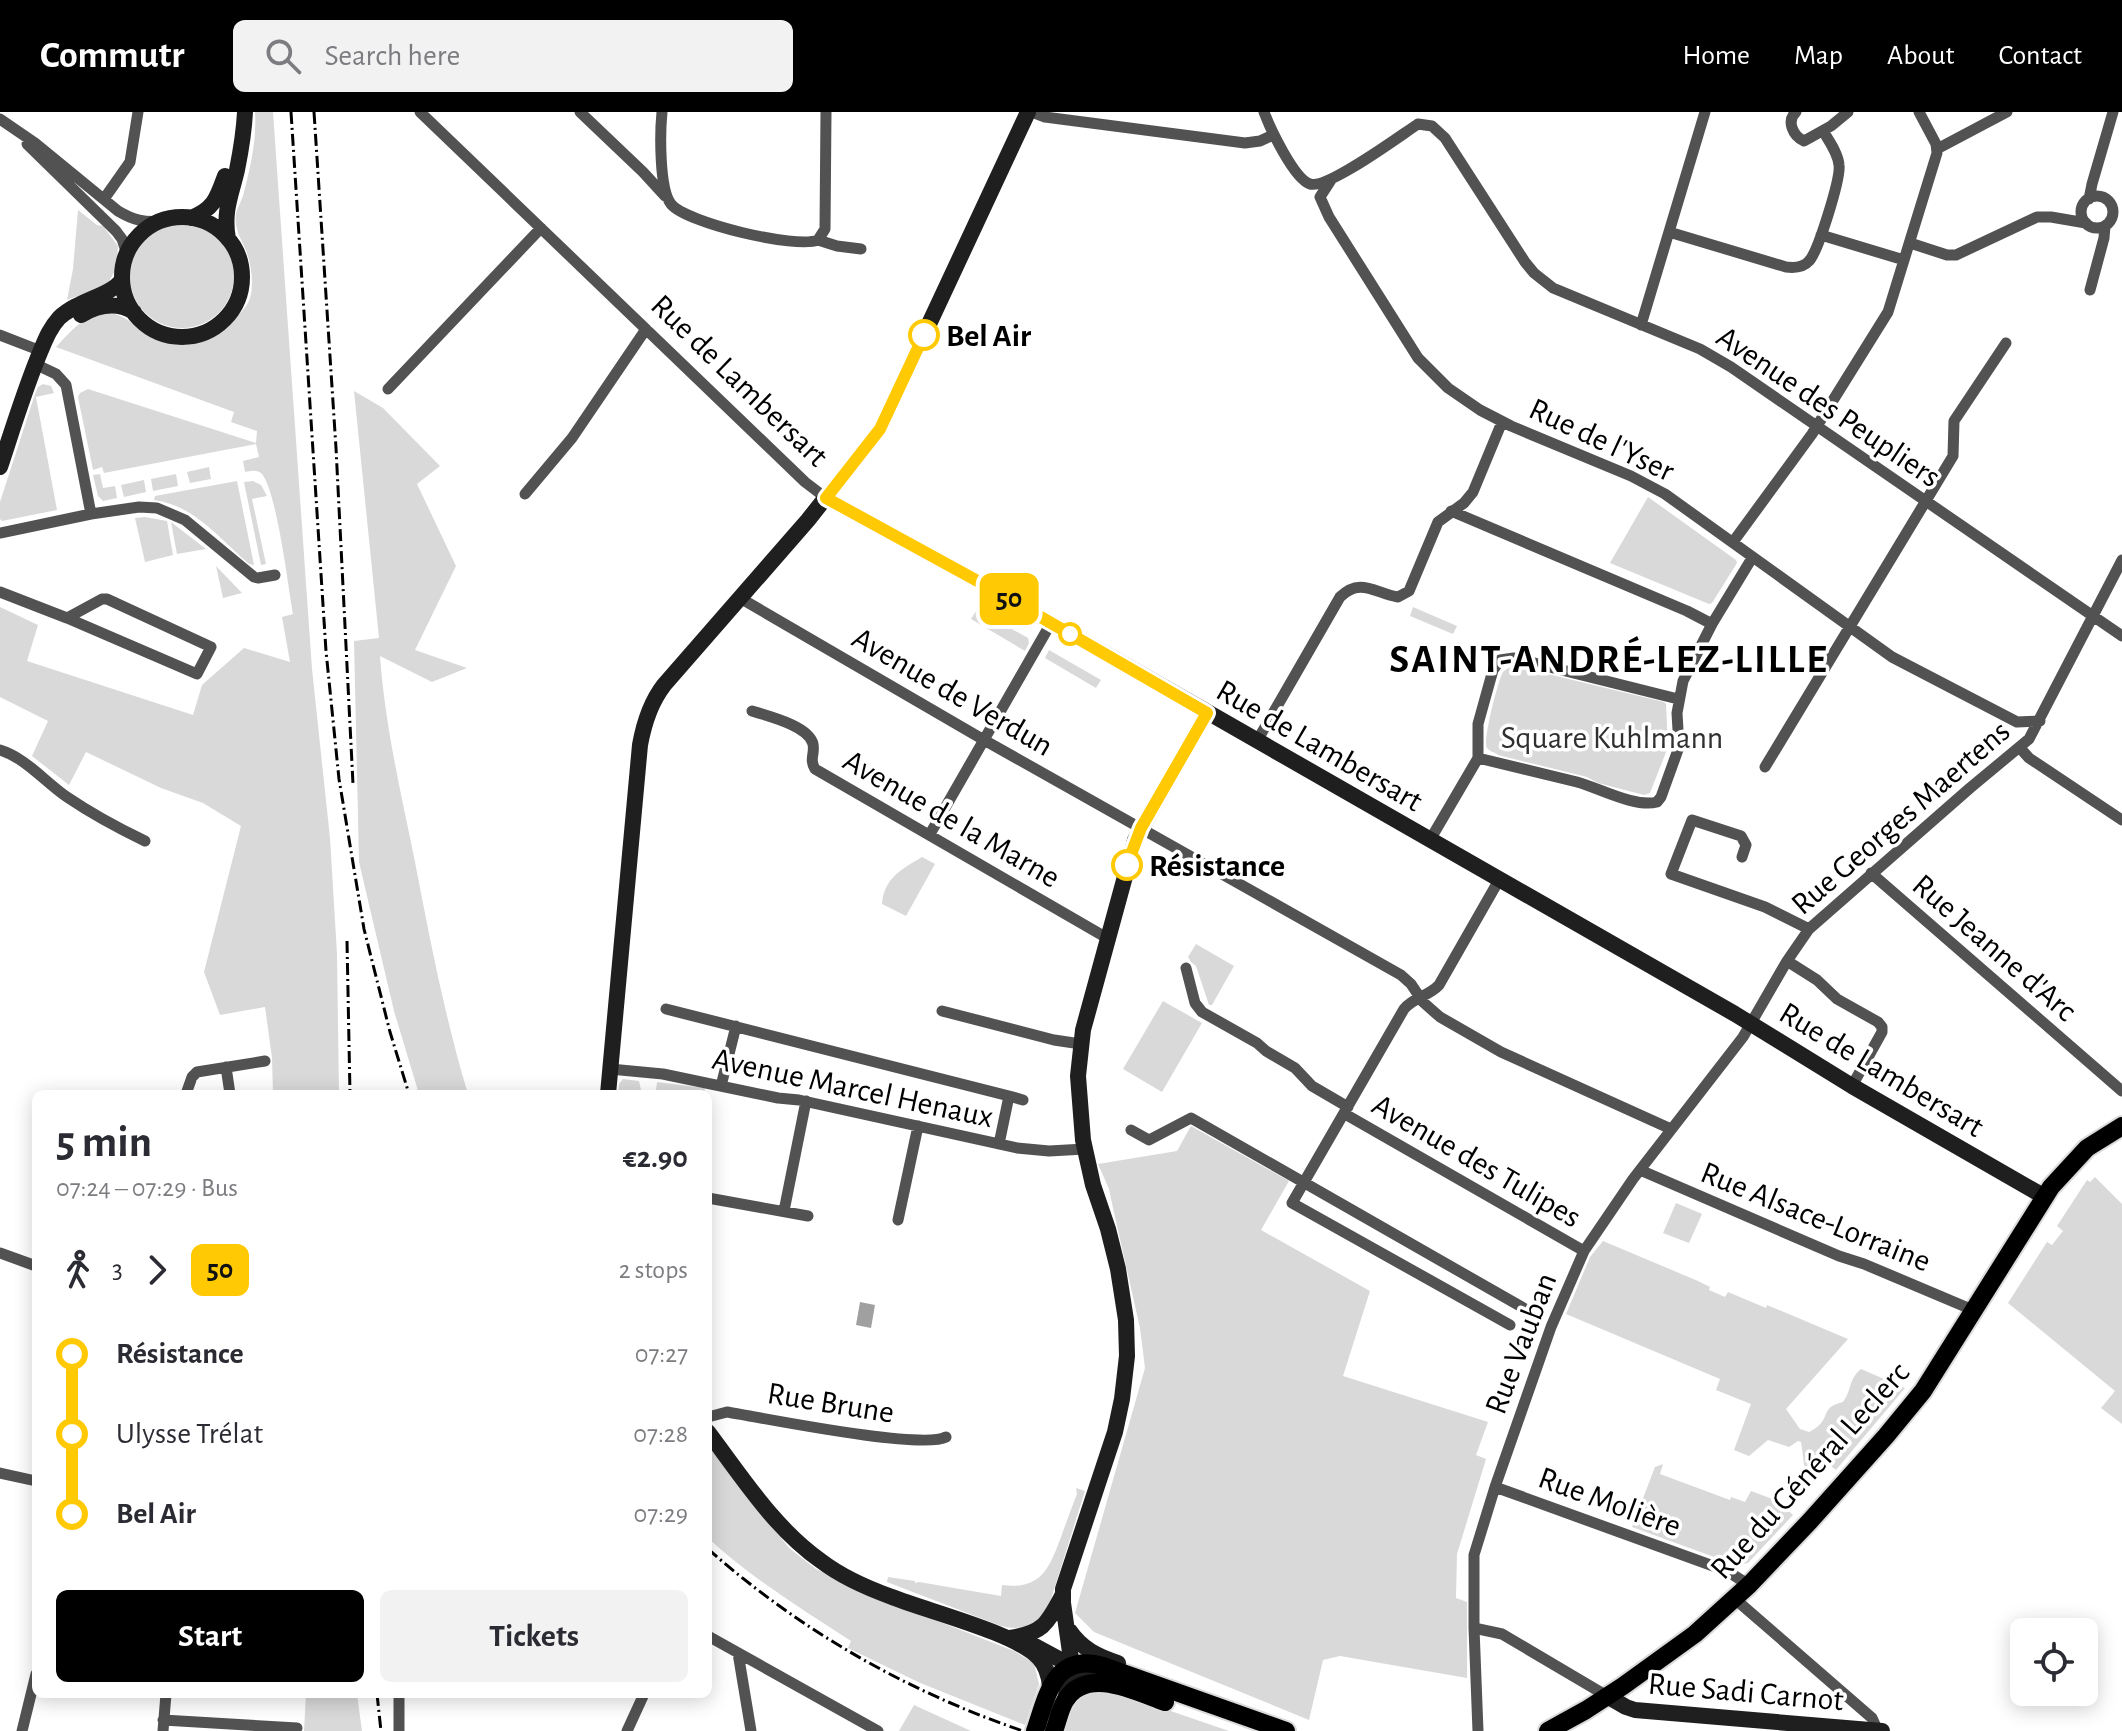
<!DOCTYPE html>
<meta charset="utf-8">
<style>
:root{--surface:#fff;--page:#f2f2f3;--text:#2b2b33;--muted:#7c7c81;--accent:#000}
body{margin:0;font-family:"Alegreya Sans",sans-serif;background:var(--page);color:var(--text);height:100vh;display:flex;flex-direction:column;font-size:30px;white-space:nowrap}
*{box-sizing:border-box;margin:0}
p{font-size:26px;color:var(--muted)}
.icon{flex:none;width:44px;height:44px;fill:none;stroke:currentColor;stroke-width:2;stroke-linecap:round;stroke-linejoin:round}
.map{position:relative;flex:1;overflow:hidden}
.panel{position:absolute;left:32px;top:978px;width:680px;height:608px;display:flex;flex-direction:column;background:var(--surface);border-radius:12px;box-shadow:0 4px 20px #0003}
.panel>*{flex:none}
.badge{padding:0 16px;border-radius:12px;font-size:28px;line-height:52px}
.controls{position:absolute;left:2010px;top:1506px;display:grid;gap:16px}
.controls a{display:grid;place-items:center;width:88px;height:88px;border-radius:12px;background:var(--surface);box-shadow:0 4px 20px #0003;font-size:40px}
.map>.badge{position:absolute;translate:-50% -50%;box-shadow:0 0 0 4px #fff}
.legs{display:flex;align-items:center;gap:12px;height:88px;padding:0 24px;font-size:26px}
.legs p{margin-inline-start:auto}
.overview{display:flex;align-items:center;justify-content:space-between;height:136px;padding:0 24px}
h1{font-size:44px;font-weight:600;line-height:60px}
.button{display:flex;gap:16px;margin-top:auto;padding:16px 24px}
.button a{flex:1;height:92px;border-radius:12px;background:var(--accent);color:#fff;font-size:32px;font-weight:600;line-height:92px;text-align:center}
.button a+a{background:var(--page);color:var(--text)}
ul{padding:0 24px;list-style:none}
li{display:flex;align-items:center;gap:28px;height:80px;font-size:30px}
li i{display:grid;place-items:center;width:12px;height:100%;margin:0 10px;background:currentColor}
li i::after{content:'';width:20px;height:20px;margin:-10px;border:6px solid;border-radius:50%;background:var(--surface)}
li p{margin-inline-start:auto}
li:first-child i{background:linear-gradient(#0000 50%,currentColor 0)}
li:last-child i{background:linear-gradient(currentColor 50%,#0000 0)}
header{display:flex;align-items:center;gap:48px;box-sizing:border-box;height:112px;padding:0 40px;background:var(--accent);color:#fff}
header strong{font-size:38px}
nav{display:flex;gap:44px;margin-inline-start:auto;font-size:28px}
.search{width:560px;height:72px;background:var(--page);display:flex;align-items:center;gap:20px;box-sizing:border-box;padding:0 28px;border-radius:12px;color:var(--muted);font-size:30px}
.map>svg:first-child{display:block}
</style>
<header>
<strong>Commutr</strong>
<div class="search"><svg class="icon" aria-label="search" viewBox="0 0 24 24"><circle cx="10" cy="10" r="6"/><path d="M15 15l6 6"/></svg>Search here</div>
<nav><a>Home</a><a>Map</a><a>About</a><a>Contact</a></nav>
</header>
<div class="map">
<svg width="2122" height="1619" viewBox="0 0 2122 1619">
<rect width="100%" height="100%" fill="#fff"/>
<path fill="#d9d9d9" d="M 255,0 L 273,0 L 312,557 L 330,726 L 337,842 L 339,982 L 273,982 L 272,946 L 265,895 L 220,903 L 204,860 L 241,714 L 203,691 L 161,676 L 86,640 L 69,673 L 32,644 L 48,609 L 0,585 L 0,495 L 38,513 L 27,549 L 193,603 L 202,573 L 244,536 L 290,550 L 282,505 L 293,502 C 288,474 277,381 262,362 C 257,357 251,359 245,360 L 243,349 L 259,345 L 256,332 L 104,361 L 102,355 L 93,358 L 78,285 L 80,281 L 88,277 L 256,331 L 257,319 L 231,310 L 234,300 L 56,235 C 69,222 84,202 104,201 C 135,199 147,239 193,232 C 209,229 223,222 234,208 C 238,203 246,196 249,189 C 255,173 251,150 245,136 C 239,124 234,114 236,101 C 238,95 241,89 243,84 C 250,57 257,28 255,0 Z
M 78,98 L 97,113 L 103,114 L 118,134 L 117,155 L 107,173 L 67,188 L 73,157 Z
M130 164a52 52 0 1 1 104 0a52 52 0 1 1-104 0Z
M 43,272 L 51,274 L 54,281 L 36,285 L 57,398 L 2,409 L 0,407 L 0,390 L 35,282 L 38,275 Z
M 354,279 L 383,296 L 440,354 L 417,372 L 456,454 L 415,538 L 467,556 L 432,570 L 380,544 C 385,614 401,681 415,750 C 430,828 445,906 468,982 L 419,982 L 394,899 L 359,750 L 354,529 L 379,526 Z
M 209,355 L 211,367 L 190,371 L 187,360 Z
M 100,362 L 103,376 L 115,374 L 117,386 L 103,389 L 98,384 L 93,363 Z
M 176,362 L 178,374 L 153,379 L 151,367 Z
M 144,368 L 146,380 L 124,385 L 121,373 Z
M 237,369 L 254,453 L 249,452 C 220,427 194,393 154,388 L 155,384 Z
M 253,369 L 261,373 L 267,384 L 252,387 L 266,452 L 261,453 L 244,370 Z
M 1648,385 L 1736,448 L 1737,451 L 1712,491 L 1709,492 L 1610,451 Z
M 145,405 L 167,409 L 173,443 L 145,450 L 135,406 Z
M 171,410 L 206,437 L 177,442 Z
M 216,454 L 242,481 L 223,486 Z
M 983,488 L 985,489 L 980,499 L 1028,526 L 1029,531 L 1025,539 L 971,507 Z
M 1413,495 L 1457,514 L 1453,522 L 1410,504 Z
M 1049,538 L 1101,568 L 1096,576 L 1045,546 Z
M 1515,554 L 1664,590 L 1666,592 L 1668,635 L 1650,681 L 1644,683 L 1598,671 L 1587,665 L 1498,643 C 1495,640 1490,640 1487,636 C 1482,631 1498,568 1503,560 C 1507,556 1509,556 1515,554 Z
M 922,745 L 935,752 L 906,804 L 882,792 C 884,766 902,757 922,745 Z
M 1196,832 L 1234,854 L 1212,893 L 1209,893 L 1196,854 L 1191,850 L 1188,845 Z
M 1163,889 L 1202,911 L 1162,980 L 1123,957 Z
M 623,967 L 639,969 L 642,982 L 618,982 L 619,972 Z
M 657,970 L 705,976 L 704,982 L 659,982 L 656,978 Z
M 1191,1014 L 1289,1069 L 1261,1118 L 1370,1179 L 1343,1264 L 1488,1310 L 1476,1343 L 1486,1347 L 1457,1442 L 1456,1486 L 1467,1490 L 1467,1566 L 1340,1544 L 1323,1548 L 1309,1608 L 1094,1520 L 1075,1501 L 1145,1256 L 1140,1216 L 1113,1096 L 1109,1077 L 1098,1052 L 1177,1039 Z
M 2095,1065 L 2122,1092 L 2122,1312 L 2101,1296 L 2115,1279 L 2008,1191 L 2047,1130 L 2052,1133 L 2063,1119 L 2057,1114 L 2087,1068 L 2090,1070 Z
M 1676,1091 L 1702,1102 L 1689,1131 L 1663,1121 Z
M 1603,1129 L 1698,1169 L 1710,1175 L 1709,1178 L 1725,1185 L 1728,1180 L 1766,1196 L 1767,1193 L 1848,1227 L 1786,1297 L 1800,1317 L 1809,1320 C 1834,1308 1817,1296 1843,1290 C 1852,1278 1848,1268 1861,1257 L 1905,1276 L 1836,1358 L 1828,1352 L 1809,1367 L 1806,1366 L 1801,1330 L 1798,1329 L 1789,1335 L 1768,1328 L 1749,1344 L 1734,1338 L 1751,1292 L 1716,1278 L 1720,1267 L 1566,1202 L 1590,1145 Z
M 708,1334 L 789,1436 L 816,1457 L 869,1482 L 1014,1539 L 1034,1551 L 1039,1572 L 1025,1613 L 918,1570 L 848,1536 L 851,1529 C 802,1497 751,1466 708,1426 Z
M 1663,1352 L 1660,1362 L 1730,1388 L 1731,1385 L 1745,1390 L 1751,1379 L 1778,1389 L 1793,1403 L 1748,1451 L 1736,1453 L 1632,1415 L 1655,1355 Z
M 1076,1376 L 1085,1379 L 1047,1500 C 1032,1514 1021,1519 1001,1514 L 887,1470 L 888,1465 L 915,1469 L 915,1471 L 919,1470 L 1001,1484 L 1002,1473 C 1041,1478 1049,1457 1061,1425 C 1066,1411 1071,1397 1077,1382 Z
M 1108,1579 L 1124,1583 L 1229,1619 L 1064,1619 C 1074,1591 1076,1582 1108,1579 Z
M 306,1582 L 357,1582 L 362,1619 L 304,1619 Z
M 914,1593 L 971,1619 L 899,1619 Z"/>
<path fill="#a0a0a0" d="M 860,1190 L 875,1193 L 871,1216 L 856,1213 Z"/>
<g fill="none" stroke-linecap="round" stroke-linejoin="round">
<g stroke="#dbdbdb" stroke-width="22">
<path id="primary" d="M 1035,1619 C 1047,1584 1054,1540 1103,1554 L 1286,1619
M 1054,1619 C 1058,1609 1060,1597 1065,1589 C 1086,1553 1137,1580 1165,1590
M 1548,1619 L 1586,1598 L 1623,1574 L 1695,1522 L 1749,1473 L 1810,1409 L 1886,1324 L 1923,1279 L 2051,1075 L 2087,1036 L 2122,1014"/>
</g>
<path stroke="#525252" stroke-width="11" d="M 420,0 L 805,370 L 826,386
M 580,0 L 643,60 L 665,84
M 662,0 C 660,20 659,77 671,92 C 686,111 796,137 818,128 L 825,117 L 826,0
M 1032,0 L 1045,5 L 1245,31 L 1260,29 L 1273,23
M 1264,0 C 1270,16 1294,67 1310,72 C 1327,78 1401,23 1418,12
M 1796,0 C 1786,9 1793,24 1804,29 L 1831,14 L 1848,0
M 0,7 L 35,31 L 118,99 C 133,108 145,111 162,109
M 1418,12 L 1432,14 L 1445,26 L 1525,150 L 1534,161 L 1553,176 L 1700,237 L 1731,255 L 2122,524
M 27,32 L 116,119 L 122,127 L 127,142
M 1937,37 L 2007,0
M 1331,68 L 1320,85 L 1329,105 L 1418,246 L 1448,276 L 1480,298 L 1511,314 L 1631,364 L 1665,382 L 1892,545 L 2017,610 L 2040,609
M2081 100a16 16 0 1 1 32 0a16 16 0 1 1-32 0Z
M 104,87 L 130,50 L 138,0
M 2089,87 L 2092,72 L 2113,0
M 1669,120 L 1786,155 C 1794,156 1803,156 1809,149 C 1818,140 1841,66 1839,53 C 1838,41 1829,29 1823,19
M 1821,123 L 1904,148
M 818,128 L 837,134 L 861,137
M 1910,131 L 1947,143 L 1956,143 L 2037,105 L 2051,105 L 2086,111
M 2090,178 L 2104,126 L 2105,114
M 1641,213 L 1705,0
M 0,223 L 41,239
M 35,252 L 56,262 L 66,273 L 91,402
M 388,277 L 541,116
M 525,382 L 572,326 L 646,217
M 1451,399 L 1687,499 L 1712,512
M 0,421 L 91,402 L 139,395 L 157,396 L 185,408 L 254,465 L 258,466 L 275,463
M 1733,430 L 1812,322 L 1888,200 L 1937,41 L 1936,32 L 1919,0
M 0,480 L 67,506 L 74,509 L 197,562 L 211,535 L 107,487 L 102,487 L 67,506
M 740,486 L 984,628 L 1401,863 L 1411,872 L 1423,890 L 1440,905 L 1501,940 L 1671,1017
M 752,599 C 768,604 809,614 813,632 C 815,642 809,647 815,657 L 1107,826
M 1257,629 L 1340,485 C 1360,465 1375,481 1398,485 L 1409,479 L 1438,410 L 1464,391 L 1473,380 L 1502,310
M 2020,636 L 2029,646 L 2122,708
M 0,638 C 26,646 45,670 67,685 C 92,702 118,716 145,729
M 1478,646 C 1511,654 1544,662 1577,670 C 1599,676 1635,696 1657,690 L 1661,685 L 1679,635 L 1677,601 L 1683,569 L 1712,512 L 1752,446
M 1765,655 L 1953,344 L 1954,309 L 2006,231
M 930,722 L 1051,511
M 1430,728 L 1478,646 L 1478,612 L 1493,558 L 1500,548 L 1514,546 L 1678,587
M 1742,745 L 1746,733 L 1741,724 L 1692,708 L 1671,762 L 1765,795 L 1809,817
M 1871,761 L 2122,979
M 1499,768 L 1439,873 C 1429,884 1414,885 1404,897 L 1292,1091 L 1510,1213
M 1787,849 L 1817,868 L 1837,887 L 1878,910 L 1882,915 L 1882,920 L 1852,974
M 1186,856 L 1195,891 L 1202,900 L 1257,931 L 1266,939 L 1295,956 L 1312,974 L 1348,995
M 666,897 L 1009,984 L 999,1032
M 942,899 L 1054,928 L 1081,932
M 226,955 L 230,982
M 610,957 L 663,962 L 778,986 L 799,988 L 1017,1036 L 1049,1039 L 1085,1037
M 721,974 L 736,914
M 186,982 L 192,965 L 197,960 L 265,949
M 1009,984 L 1023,988
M 1345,1002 L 1584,1139
M 1131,1018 L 1149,1028 L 1191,1006 L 1527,1198
M 1640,1058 L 1839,1144 L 1864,1152 L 1973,1198
M 708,1086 L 808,1104
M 784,1099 L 806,989
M 898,1108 L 918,1014
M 0,1141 L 36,1154
M 708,1305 L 727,1300 C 764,1306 921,1338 946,1325
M 0,1361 L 36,1369
M 1495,1375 L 1727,1459 L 1749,1473
M 1735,1487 L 1872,1606 L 1878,1619
M 1474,1516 L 1502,1522 L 1607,1584
M 708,1524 L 878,1619
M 738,1541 L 751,1619
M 399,1582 L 399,1619
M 163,1608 L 297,1616
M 22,1619 L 36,1562
M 163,1619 L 166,1582
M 627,1619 L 644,1582
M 1478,1619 L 1474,1516 L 1474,1443 L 1495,1375 L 1551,1215 L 1584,1139 L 1633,1067 L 1743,925 L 1787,849 L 1809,817 L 1970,676 L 2029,627 L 2122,448"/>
<path stroke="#1f1f1f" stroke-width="16" d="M122 165a60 60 0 1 1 120 0a60 60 0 1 1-120 0Z
M 191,106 C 214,97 217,86 225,64
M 228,127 C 223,99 231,84 237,58 C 241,38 244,20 245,0
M 81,203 C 98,193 116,189 134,200
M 0,355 C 13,316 25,276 41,238 C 46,226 50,216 59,206 C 79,187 109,185 122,168
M 826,386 L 994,478 L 1735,902 L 1852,974 L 2045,1085
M 608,982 L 640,633 C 644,611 650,591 664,573 L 808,408 L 880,317 L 1028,0
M 708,1320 C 742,1365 774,1416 821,1449 C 842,1465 867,1476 892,1485 C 927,1499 1016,1521 1039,1546 C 1046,1554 1049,1564 1050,1574
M 1069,1518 C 1082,1537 1097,1544 1118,1551
M 1010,1526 C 1043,1521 1047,1512 1062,1484
M 1033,1533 L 1072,1554 L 1109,1570
M 1607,1584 L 1626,1595 L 1635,1598 L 1882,1619
M 1065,1588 L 1072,1554 L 1063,1491 L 1063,1477 L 1115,1320 L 1122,1287 L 1127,1244 L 1126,1208 L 1118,1157 L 1108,1117 L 1093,1073 L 1083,1028 L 1078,964 L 1083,918 L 1135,728 L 1207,601"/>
<use href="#primary" stroke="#000" stroke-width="18"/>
<path stroke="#000" stroke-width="3" stroke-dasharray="12 4 2 4" stroke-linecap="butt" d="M 291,0 L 326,539 L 339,667 L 364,817 L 390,920 L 409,982
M 314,0 L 336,336 L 353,672
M 347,829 L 350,982
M 708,1437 C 801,1519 906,1579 1023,1619
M 377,1582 L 381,1619"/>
</g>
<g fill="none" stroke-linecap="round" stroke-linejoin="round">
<g stroke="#fff" stroke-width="18">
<path id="line-1" d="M 924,223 L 880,317 L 826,386 L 994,478 L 1207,601 L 1141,716 L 1127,753"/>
</g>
<use href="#line-1" stroke="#ffc904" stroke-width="12"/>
</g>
<g fill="#fff" stroke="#ffc904" stroke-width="4">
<circle cx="924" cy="223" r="14"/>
<circle cx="1070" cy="522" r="10"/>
<circle cx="1127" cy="753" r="14"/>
</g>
<g text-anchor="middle" stroke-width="7" stroke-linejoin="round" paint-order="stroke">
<g font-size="32" font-weight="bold" fill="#000" stroke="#fff" text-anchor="start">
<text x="946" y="234">Bel Air</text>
<text x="1149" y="764">Résistance</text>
</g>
<g font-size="32" fill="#000" stroke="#fff">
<text transform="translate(740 268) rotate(44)" y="11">Rue de Lambersart</text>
<text transform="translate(1829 294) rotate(34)" y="11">Avenue des Peupliers</text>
<text transform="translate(1602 327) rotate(25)" y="11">Rue de l'Yser</text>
<text transform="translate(953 579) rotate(30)" y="11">Avenue de Verdun</text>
<text transform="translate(1320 633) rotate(30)" y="11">Rue de Lambersart</text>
<text transform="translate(1900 705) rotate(-41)" y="11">Rue Georges Maertens</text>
<text transform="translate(952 706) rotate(30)" y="11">Avenue de la Marne</text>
<text transform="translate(1995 835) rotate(41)" y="11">Rue Jeanne d'Arc</text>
<text transform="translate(1882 957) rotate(31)" y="11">Rue de Lambersart</text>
<text transform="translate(853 975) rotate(12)" y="11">Avenue Marcel Henaux</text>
<text transform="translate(1477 1048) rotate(30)" y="11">Avenue des Tulipes</text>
<text transform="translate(1816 1104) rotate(22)" y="11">Rue Alsace-Lorraine</text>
<text transform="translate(1520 1231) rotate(-69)" y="11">Rue Vauban</text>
<text transform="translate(831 1290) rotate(9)" y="11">Rue Brune</text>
<text transform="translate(1809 1358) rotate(-48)" y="11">Rue du Général Leclerc</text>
<text transform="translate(1610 1389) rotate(20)" y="11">Rue Molière</text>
<text transform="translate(1746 1579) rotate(5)" y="11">Rue Sadi Carnot</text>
</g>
<g font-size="32" fill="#303030" stroke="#fff">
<text x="1612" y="636">Square Kuhlmann</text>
</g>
<g font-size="40" font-weight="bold" letter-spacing="2" fill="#000" stroke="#fff">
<text x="1609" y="560">SAINT-ANDRÉ-LEZ-LILLE</text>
</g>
</g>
</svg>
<div class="controls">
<a><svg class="icon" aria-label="locate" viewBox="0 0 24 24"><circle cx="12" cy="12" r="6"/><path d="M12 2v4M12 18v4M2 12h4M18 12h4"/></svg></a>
</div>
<b class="badge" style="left:1009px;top:487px;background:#ffc904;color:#111">50</b>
<section class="panel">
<div class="overview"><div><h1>5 min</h1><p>07:24 – 07:29 · Bus</p></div><b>€2.90</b></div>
<div class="legs"><svg class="icon" aria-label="walk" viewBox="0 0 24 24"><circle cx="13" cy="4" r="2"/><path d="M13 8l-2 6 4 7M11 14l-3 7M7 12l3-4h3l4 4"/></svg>3<svg class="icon" aria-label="forward" viewBox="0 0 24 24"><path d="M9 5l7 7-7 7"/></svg><b class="badge" style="background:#ffc904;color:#111">50</b><p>2 stops</p></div>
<ul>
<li><i style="color:#ffc904"></i><b>Résistance</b><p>07:27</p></li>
<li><i style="color:#ffc904"></i><span>Ulysse Trélat</span><p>07:28</p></li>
<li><i style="color:#ffc904"></i><b>Bel Air</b><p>07:29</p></li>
</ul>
<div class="button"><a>Start</a><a>Tickets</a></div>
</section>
</div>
